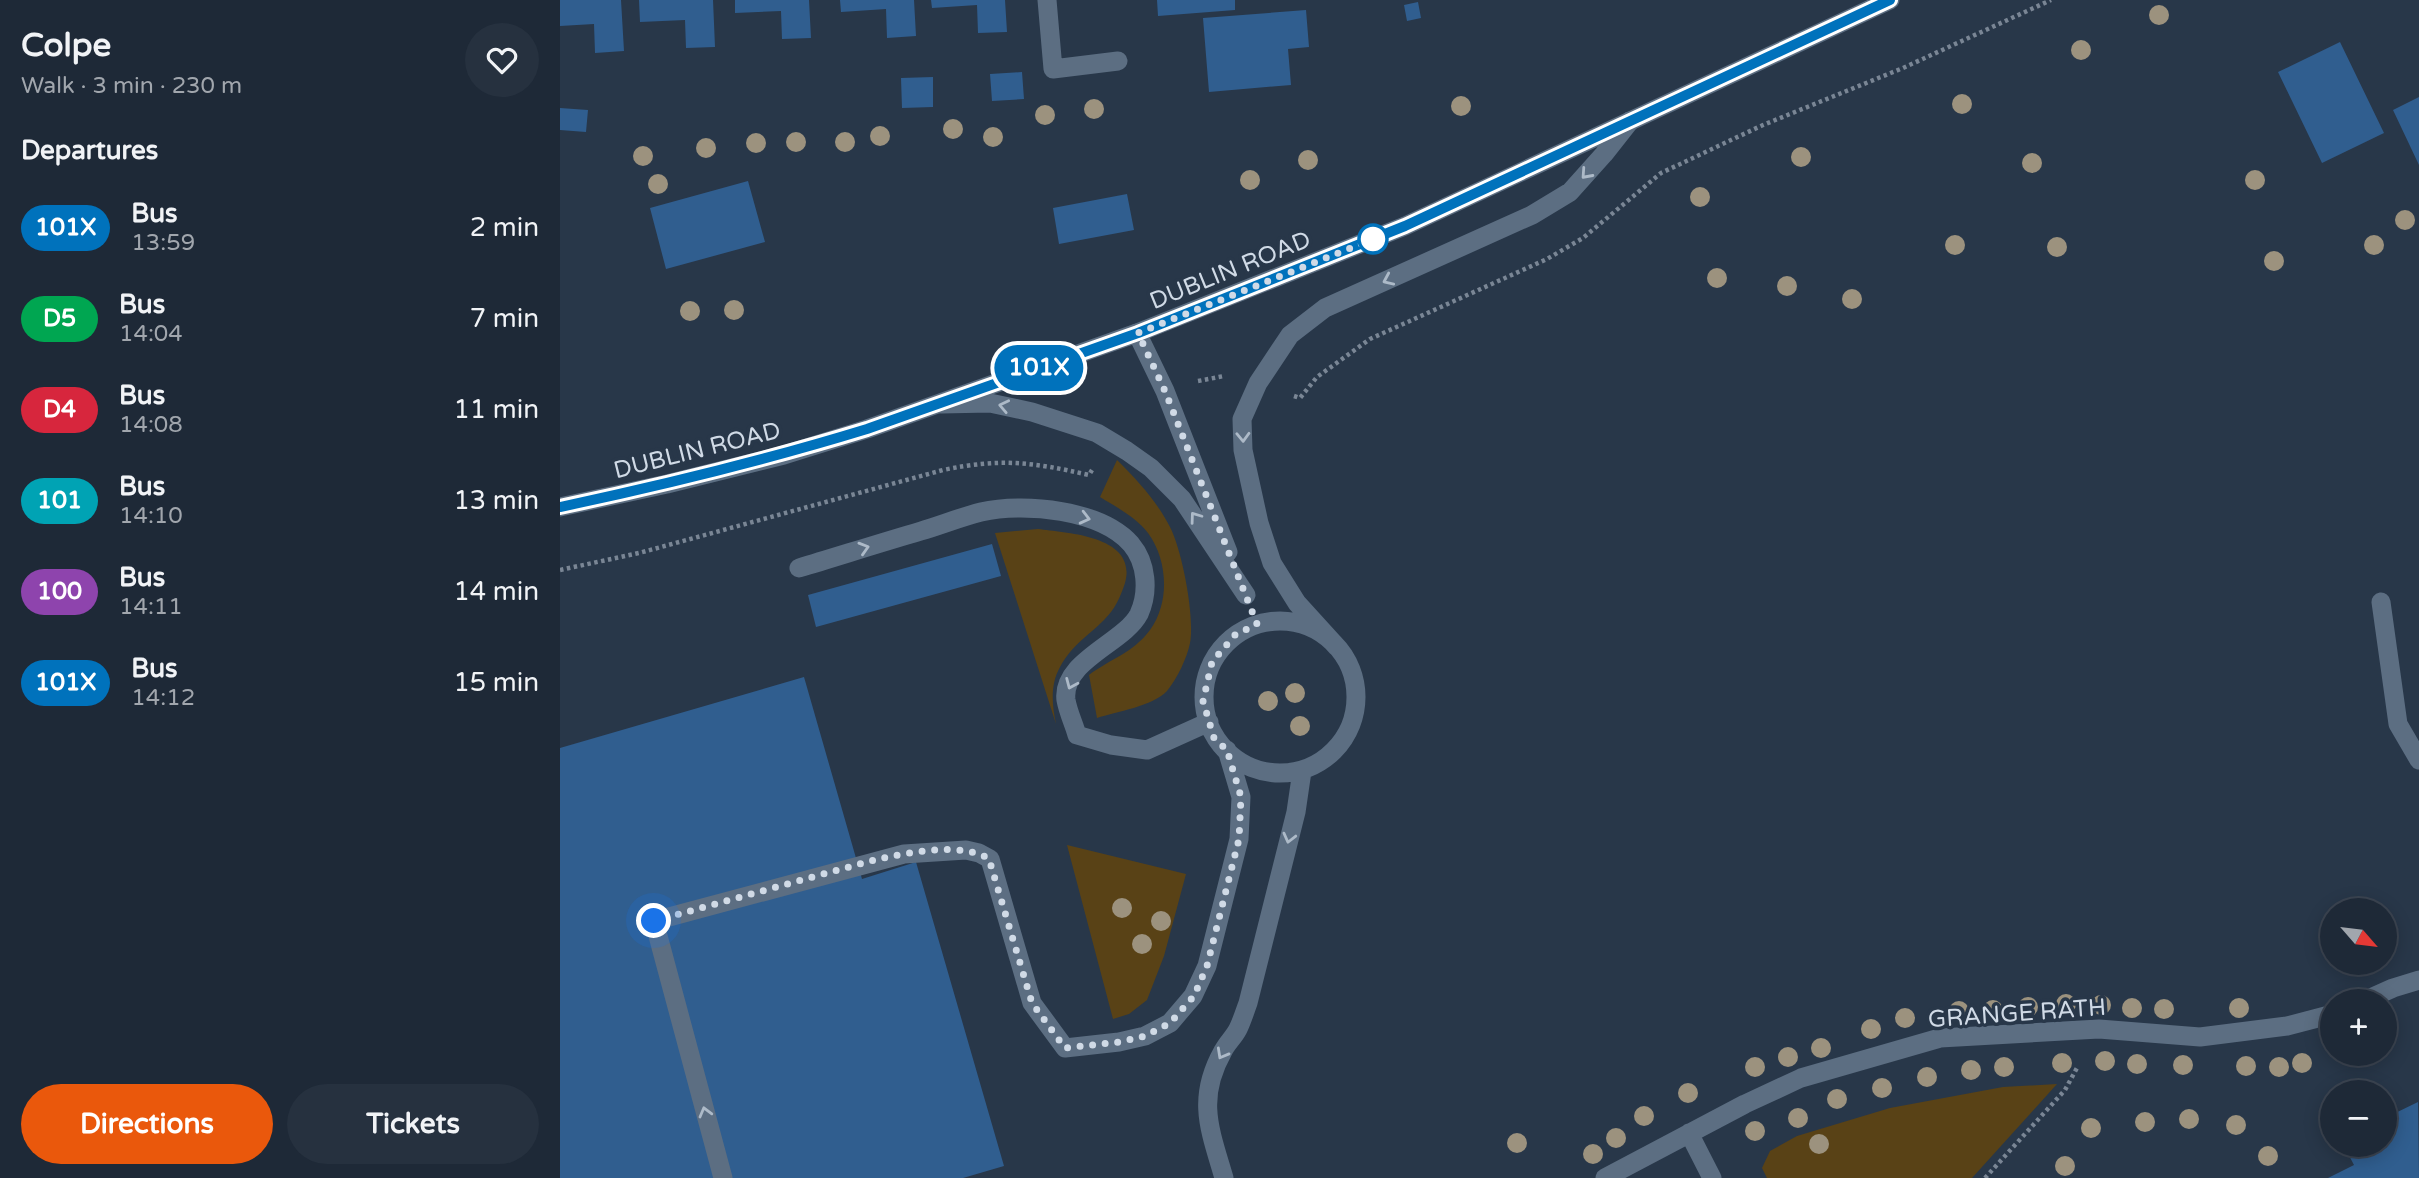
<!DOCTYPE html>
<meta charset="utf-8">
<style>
:root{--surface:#1e2937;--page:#26313f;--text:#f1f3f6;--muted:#a1a6ad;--line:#3c4552;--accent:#ea580c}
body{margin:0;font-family:"Varela Round",sans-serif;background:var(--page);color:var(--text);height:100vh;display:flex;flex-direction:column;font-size:26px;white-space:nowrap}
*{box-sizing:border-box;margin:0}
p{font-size:23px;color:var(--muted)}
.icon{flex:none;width:38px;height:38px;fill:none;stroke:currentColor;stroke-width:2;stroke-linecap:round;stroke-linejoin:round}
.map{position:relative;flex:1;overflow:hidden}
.details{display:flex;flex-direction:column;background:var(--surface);width:560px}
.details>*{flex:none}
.badge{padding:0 14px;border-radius:23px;font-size:24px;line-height:46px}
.needle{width:46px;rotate:118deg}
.tools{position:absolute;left:1760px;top:898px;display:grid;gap:14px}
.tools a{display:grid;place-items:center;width:77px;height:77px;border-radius:50%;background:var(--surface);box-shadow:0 4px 18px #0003,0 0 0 2px var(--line);font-size:35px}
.you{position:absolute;width:35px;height:35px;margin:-18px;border:5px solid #fff;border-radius:50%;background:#1a73e8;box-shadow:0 0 0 10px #1a73e833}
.map>.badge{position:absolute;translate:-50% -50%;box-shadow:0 0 0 4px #fff}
h2{padding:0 21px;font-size:26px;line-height:63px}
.round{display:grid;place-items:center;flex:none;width:74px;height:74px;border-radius:37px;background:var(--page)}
.overview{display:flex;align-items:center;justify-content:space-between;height:119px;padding:0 21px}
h1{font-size:33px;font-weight:800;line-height:52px}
.primary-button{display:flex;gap:14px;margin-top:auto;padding:14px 21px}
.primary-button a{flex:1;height:80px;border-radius:42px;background:var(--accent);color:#fff;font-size:28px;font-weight:800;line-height:80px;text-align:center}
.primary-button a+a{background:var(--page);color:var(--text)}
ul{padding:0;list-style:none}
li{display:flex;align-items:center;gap:21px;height:91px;padding:0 21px}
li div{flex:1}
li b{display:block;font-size:26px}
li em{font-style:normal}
li .badge{min-width:77px;font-weight:700;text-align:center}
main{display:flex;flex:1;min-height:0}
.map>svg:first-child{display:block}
</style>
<main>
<section class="details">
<div class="overview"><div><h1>Colpe</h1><p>Walk · 3 min · 230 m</p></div><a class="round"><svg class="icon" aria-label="heart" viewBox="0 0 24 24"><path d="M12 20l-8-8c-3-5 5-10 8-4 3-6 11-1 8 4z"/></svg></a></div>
<h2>Departures</h2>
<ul>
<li><span class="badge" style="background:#0072bc;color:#fff">101X</span><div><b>Bus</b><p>13:59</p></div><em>2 min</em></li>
<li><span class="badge" style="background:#00a651;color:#fff">D5</span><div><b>Bus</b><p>14:04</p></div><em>7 min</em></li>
<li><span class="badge" style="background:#d7263d;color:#fff">D4</span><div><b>Bus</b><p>14:08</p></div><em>11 min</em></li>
<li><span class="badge" style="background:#00a3b4;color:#fff">101</span><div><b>Bus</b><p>14:10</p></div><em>13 min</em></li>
<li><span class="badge" style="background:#8e44ad;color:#fff">100</span><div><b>Bus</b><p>14:11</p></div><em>14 min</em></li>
<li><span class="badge" style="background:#0072bc;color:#fff">101X</span><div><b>Bus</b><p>14:12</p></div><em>15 min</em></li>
</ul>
<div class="primary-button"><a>Directions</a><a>Tickets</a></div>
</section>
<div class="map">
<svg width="1859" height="1178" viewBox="0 0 1859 1178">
<rect width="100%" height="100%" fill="#283749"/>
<path fill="#594216" d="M 557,460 C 578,481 596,500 610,527 C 622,550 635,617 630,643 C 627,658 617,679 607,691 C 593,706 556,712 537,718 L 529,675 C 550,659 573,653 590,630 C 610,603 608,560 588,533 C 576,517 556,507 540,497 Z
M 478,529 C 508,533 578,536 565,583 C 560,598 555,609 544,620 C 527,637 513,644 500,667 C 490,685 492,705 496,724 L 435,533 Z
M 507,845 L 626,874 L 604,956 L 587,1000 L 569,1014 L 553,1019 Z
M 1497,1084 L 1412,1178 L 1207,1178 L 1202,1168 L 1210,1151 L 1237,1136 L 1330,1108 L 1443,1087 Z"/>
<path fill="#305e8f" d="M 0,0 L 61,0 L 64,51 L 35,53 L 34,24 L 0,26 Z
M 79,0 L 153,0 L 155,47 L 126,48 L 125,20 L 80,22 Z
M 175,0 L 249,0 L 251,38 L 222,39 L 221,11 L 175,13 Z
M 280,0 L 354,0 L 356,36 L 327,38 L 326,9 L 281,12 Z
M 371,0 L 445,0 L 447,32 L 418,33 L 417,5 L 372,8 Z
M 597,0 L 675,0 L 675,10 L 598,16 Z
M 858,2 L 861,18 L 847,21 L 844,5 Z
M 746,10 L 749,47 L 728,49 L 731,85 L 649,92 L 643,18 Z
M 1780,42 L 1824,133 L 1762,163 L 1718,72 Z
M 462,72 L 464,99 L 432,101 L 430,74 Z
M 373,77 L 373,107 L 342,108 L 341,78 Z
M 1859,97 L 1859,165 L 1833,110 Z
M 0,108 L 28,110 L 26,132 L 0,130 Z
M 188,181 L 205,242 L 106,269 L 90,208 Z
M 567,194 L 574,230 L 499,244 L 493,208 Z
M 432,544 L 441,576 L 256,627 L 248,595 Z
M 244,677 L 302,879 L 356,862 L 444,1166 L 403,1178 L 0,1178 L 0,748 Z
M 1858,1102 L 1859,1178 L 1768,1178 L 1794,1165 L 1783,1144 L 1825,1144 L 1825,1118 Z"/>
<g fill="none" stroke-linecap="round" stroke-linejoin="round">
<path stroke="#7a8695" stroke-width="4.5" stroke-dasharray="3.5 3.5" stroke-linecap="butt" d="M 638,381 L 664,376
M 734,396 L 740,398 L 757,377 L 810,339 L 987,259 L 1023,238 L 1101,173 L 1203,125 L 1343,68 L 1491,0
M 0,570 L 79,553 L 383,470 C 441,458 472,462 529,475 L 532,470
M 1425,1178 L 1505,1090 L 1518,1066"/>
<path stroke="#5c6e82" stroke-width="19" d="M 577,333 L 605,391 L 668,552
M 381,404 L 430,403 L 472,412 L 537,433 L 567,451 L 591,468 L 622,499 L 686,595
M 239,568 C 279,556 320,543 361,531 C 381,525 401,517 421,512 C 465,502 541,510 571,544 C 587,563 589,592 579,614 C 564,643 501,661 506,700 C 508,712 514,724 517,735 L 551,745 L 587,750 L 649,722
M 1821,602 L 1838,724 L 1859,760
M644 697a76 76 0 1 1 152 0a76 76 0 1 1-152 0Z
M 777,647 L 737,603 L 712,563 L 699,523 L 683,450 L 682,419 L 698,383 L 730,335 L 765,308 L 972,215 L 1010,192 L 1044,154 L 1070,121
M 163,1178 L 94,921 L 344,854 L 406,850 L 419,853 L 430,859 L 472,1003 L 505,1048 L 559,1042 L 585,1036 L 610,1023 L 633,996 L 647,966 L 679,839 L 681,797 L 667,750
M 664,1178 C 650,1130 636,1099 663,1051 C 667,1043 674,1037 678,1029 C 682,1021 685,1011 688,1003 L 736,812 L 742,771"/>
<path stroke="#5c6e82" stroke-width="19" d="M 487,0 L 493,69 L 558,61
M 1804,1001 L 1833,988 L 1859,980
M 1129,1133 L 1152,1178
M 1045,1178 L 1185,1104 L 1241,1078 L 1380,1038 L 1539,1029 L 1640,1037 L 1727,1026 L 1773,1014"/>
<path stroke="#5c6e82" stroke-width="19" d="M 0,507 L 107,484 L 224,455 L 307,429 L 577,333 L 845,226 L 1330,0"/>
</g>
<g fill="#9c927e">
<circle cx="1599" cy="15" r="10"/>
<circle cx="1521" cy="50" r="10"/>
<circle cx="1402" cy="104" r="10"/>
<circle cx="901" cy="106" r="10"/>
<circle cx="534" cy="109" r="10"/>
<circle cx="485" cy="115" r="10"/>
<circle cx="393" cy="129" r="10"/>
<circle cx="320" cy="136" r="10"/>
<circle cx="433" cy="137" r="10"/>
<circle cx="236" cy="142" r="10"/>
<circle cx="285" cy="142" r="10"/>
<circle cx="196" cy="143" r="10"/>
<circle cx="146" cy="148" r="10"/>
<circle cx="83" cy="156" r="10"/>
<circle cx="1241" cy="157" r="10"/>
<circle cx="748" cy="160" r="10"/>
<circle cx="1472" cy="163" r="10"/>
<circle cx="690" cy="180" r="10"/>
<circle cx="1695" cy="180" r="10"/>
<circle cx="98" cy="184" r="10"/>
<circle cx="1140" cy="197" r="10"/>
<circle cx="1845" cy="220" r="10"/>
<circle cx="1395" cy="245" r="10"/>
<circle cx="1814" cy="245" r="10"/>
<circle cx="1497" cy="247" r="10"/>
<circle cx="1714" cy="261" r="10"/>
<circle cx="1157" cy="278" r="10"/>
<circle cx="1227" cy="286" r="10"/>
<circle cx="1292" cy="299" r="10"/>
<circle cx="174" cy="310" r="10"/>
<circle cx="130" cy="311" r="10"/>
<circle cx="735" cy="693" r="10"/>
<circle cx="708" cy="701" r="10"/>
<circle cx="740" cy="726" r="10"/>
<circle cx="562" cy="908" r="10"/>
<circle cx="601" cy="921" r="10"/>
<circle cx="582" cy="944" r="10"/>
<circle cx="1506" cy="1004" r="10"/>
<circle cx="1541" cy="1005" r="10"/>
<circle cx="1468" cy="1007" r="10"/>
<circle cx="1572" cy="1008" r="10"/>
<circle cx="1679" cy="1008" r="10"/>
<circle cx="1604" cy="1009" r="10"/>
<circle cx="1433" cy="1010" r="10"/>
<circle cx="1399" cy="1011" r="10"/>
<circle cx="1345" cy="1018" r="10"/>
<circle cx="1311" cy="1029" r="10"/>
<circle cx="1261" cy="1048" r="10"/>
<circle cx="1228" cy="1057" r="10"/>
<circle cx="1545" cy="1061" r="10"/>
<circle cx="1502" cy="1063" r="10"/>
<circle cx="1742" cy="1063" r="10"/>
<circle cx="1577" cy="1064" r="10"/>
<circle cx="1623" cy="1065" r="10"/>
<circle cx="1686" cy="1066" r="10"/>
<circle cx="1195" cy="1067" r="10"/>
<circle cx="1444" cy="1067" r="10"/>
<circle cx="1719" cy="1067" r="10"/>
<circle cx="1411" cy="1070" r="10"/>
<circle cx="1367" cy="1077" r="10"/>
<circle cx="1322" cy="1088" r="10"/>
<circle cx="1128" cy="1093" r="10"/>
<circle cx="1277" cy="1099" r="10"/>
<circle cx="1084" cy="1116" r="10"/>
<circle cx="1238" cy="1118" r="10"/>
<circle cx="1629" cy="1119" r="10"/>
<circle cx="1585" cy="1122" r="10"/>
<circle cx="1676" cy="1125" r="10"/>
<circle cx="1531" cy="1128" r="10"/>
<circle cx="1195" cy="1131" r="10"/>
<circle cx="1056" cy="1138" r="10"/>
<circle cx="957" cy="1143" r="10"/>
<circle cx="1259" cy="1144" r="10"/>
<circle cx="1033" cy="1154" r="10"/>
<circle cx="1708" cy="1156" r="10"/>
<circle cx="1505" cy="1166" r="10"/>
</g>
<defs><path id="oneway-chevron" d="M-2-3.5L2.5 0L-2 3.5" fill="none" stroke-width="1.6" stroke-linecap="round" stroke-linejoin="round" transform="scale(1.75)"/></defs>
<g stroke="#adbac8">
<use href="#oneway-chevron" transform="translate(1026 174) rotate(132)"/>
<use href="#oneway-chevron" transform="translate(828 280) rotate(156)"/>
<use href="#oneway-chevron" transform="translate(444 406) rotate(-168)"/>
<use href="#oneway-chevron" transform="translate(683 437) rotate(88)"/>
<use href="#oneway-chevron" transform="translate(635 517) rotate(-126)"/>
<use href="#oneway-chevron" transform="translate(525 518) rotate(14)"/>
<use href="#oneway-chevron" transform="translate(304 548) rotate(-17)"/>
<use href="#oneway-chevron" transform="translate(511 684) rotate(113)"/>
<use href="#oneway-chevron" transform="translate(729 838) rotate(104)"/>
<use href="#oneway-chevron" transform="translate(662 1054) rotate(119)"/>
<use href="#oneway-chevron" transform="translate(145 1112) rotate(-105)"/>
</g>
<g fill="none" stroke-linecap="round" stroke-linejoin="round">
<g stroke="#fff" stroke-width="16">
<path id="line" d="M 0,507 C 104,485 206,460 307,429 L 578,333 L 845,226 L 1330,0"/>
</g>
<use href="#line" stroke="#0072bc" stroke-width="10"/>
<path stroke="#d0dae6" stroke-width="7" stroke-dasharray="0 12.6" d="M 94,921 L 314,860 C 346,853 401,841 429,859 L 472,1003 L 505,1048 L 559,1042 L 585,1036 L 610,1023 L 634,996 L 647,966 L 679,839 L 681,797 L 667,750 L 654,738 L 643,701 L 652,662 L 675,635 L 697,624 L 605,391 L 578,333 L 821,236 L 813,239"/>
</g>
<circle fill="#fff" stroke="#0072bc" stroke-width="3.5" cx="813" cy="239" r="14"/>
<g text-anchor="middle" stroke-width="7" stroke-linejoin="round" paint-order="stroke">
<g font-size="24" fill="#d0dae6" stroke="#283749">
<text transform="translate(670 270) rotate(-22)" y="8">DUBLIN ROAD</text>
<text transform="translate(137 450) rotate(-14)" y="8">DUBLIN ROAD</text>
<text transform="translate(1457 1013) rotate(-4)" y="8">GRANGE RATH</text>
</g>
</g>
</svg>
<div class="tools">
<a><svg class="needle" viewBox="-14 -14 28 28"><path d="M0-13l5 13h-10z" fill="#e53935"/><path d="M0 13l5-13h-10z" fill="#a1a6ad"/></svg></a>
<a>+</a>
<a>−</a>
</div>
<div class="you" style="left:94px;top:921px"></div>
<b class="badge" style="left:479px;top:368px;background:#0072bc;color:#fff">101X</b>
</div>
</main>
